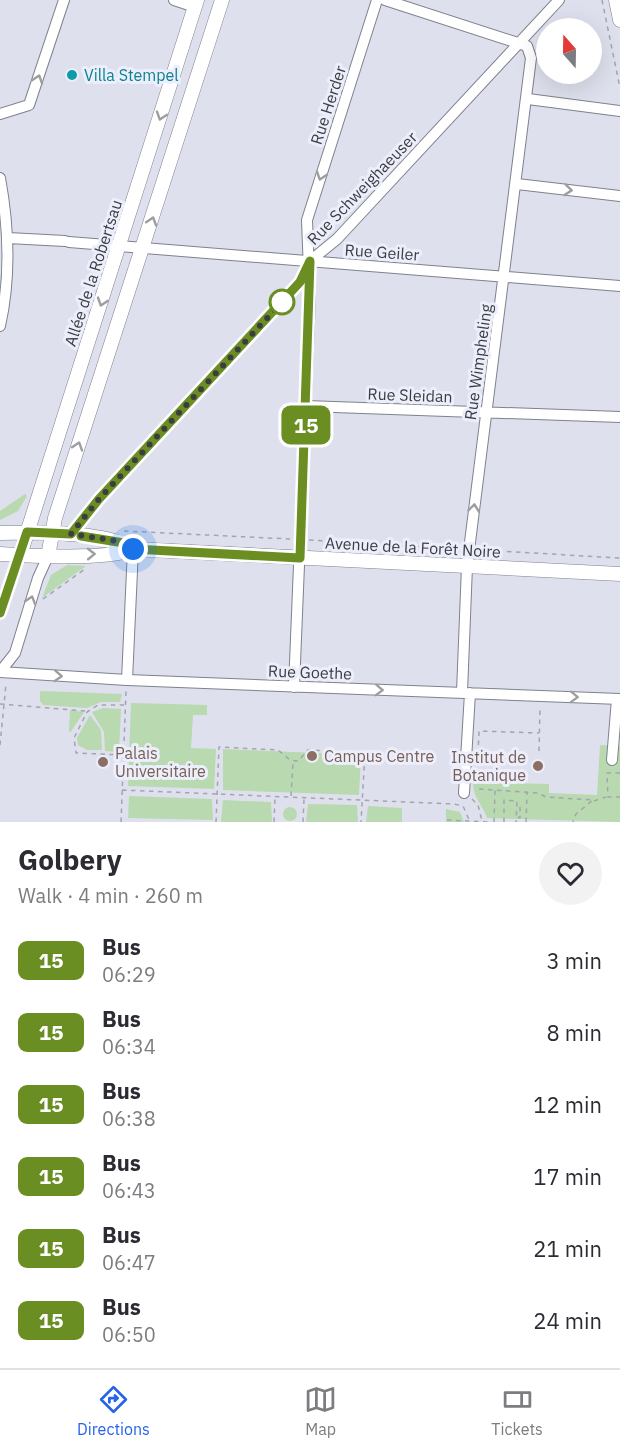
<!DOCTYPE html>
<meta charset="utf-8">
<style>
:root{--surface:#fff;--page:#f2f2f3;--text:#2b2b33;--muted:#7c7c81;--line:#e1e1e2;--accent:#2563eb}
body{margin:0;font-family:"IBM Plex Sans",sans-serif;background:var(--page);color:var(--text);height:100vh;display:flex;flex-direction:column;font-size:22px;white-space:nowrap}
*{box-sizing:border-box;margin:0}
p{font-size:20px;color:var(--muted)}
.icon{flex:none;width:33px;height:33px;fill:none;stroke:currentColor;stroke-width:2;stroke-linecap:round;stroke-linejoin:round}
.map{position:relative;height:822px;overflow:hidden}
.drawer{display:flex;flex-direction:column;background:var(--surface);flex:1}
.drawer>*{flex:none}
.badge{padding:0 12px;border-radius:9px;font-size:21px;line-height:39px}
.needle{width:39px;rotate:340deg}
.controls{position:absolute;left:536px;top:18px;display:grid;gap:12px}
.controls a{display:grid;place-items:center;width:66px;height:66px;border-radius:50%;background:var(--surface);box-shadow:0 6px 24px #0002;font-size:30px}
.you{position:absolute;width:30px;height:30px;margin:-15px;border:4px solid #fff;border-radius:50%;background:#1a73e8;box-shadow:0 0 0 9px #1a73e833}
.map>.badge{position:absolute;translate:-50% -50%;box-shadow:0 0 0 3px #fff}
.round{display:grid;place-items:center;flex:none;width:63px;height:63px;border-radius:32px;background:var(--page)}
.head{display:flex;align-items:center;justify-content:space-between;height:102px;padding:0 18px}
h1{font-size:28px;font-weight:800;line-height:45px}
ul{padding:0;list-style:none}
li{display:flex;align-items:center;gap:18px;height:72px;padding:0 18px}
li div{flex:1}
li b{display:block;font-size:22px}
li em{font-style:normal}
li .badge{min-width:66px;font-weight:700;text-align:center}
.tabs{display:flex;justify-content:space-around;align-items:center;height:84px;border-top:2px solid var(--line);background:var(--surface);font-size:16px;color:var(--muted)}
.tabs a{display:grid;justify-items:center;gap:3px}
.tabs .selected{color:var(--accent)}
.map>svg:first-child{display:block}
</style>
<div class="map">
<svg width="620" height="822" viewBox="0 0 620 822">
<rect width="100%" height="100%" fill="#dee1ed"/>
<path fill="#b9d9b0" d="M 25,494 L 27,496 L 18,511 L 0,520 L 0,511 Z
M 67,565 L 86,566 L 42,598 L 51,575 Z
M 40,691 L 122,694 L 120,702 L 101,702 L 87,708 L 43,705 L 40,701 Z
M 131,703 L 207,705 L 207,715 L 193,715 L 191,748 L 216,749 L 214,789 L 128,786 Z
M 103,708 L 121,709 L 119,752 L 105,751 L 104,732 L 92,712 Z
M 70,710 L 84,712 L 70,733 L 69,730 Z
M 90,715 L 101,730 L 102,750 L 87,750 L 78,745 L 77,738 Z
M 600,745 L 620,746 L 620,822 L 487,818 C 482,803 473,799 473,782 L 549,784 L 549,793 L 597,795 Z
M 223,749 L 361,755 L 359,795 L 223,790 Z
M 129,796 L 212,799 L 213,820 L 128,818 Z
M 223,800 L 271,802 L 272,822 L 221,822 Z
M 308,804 L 357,805 L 358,822 L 306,822 Z
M 368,806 L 402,808 L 402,822 L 366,822 Z
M283 814a7 7 0 1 1 14 0a7 7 0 1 1-14 0Z
M 446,809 L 460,812 L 464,822 L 446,822 Z"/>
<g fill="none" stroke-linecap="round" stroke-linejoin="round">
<g stroke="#7f818c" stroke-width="12">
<path id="minor" d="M 174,0 L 195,7
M 385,0 L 527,46 L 531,58 L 467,566 L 462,692
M 528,99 L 620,111
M 0,114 L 29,105 L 64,0
M 0,178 C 9,227 11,277 0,326
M 517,184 L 620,196
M 8,238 L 65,241
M 69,242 L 620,286
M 306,406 L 620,417
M 71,534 L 99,499 L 300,282 L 310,261 L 337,239 L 559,0
M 0,613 L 20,555
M 0,672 L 127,680 L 620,699
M 0,672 L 15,653 L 38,578 L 48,556
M 127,680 L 133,549
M 294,687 L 310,297 L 307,220 L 377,0
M 612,760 L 617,699
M 464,793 L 470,693"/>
</g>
<g stroke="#7f818c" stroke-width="15">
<path id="major" d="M 616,0 L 620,20
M 0,533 C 34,532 105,531 133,549
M 0,554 C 29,556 110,560 133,549 L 620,574
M 20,555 L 197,0
M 48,556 L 55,518 L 222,0"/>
</g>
<path stroke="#a3a5ae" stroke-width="1.5" stroke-dasharray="4.5 4.5" stroke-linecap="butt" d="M 602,0 L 620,88
M 124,531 L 290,539
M 309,540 L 457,549
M 480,550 L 620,558
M 43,599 L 85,569
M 0,704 L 85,711
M 0,745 L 6,684
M 539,751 L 540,707
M 478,754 L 479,731 L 539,733
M 123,755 L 76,753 L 74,738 L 87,712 L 98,705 L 124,705
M 620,773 L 607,773 L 608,797 L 620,797
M 479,789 L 538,793 L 546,797 L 593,800 L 576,814 L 573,822
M 122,790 L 454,804 L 463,806 L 470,822
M 291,796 L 293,762
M 472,799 L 478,805 L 482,821
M 594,801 L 606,797
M 518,817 L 520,818 L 520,806
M 447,820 L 490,822
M 121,822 L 126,691
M 216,822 L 219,747 L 278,750 L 290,760 L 298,761 L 308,750 L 365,753 L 361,822
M 274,822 L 275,797
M 303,822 L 304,799
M 494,822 L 495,790
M 504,822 L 504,800 L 517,801 L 516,822
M 526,822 L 527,793"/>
<use href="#minor" stroke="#fff" stroke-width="10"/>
<use href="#major" stroke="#fff" stroke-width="14"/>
</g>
<defs><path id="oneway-chevron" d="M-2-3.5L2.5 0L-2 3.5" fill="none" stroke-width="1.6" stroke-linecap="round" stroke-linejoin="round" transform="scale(1.5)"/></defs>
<g stroke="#9e9ea0">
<use href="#oneway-chevron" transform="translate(38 79) rotate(-72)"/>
<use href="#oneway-chevron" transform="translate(161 116) rotate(108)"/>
<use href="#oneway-chevron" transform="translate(321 176) rotate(108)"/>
<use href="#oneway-chevron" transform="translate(568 190) rotate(6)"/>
<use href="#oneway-chevron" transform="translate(152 221) rotate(-72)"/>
<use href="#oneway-chevron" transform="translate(102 302) rotate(108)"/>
<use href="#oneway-chevron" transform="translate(78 446) rotate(-72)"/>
<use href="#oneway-chevron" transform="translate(474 508) rotate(-83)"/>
<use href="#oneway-chevron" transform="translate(91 554) rotate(-1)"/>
<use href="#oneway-chevron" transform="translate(31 600) rotate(-73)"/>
<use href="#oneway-chevron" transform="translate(58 676) rotate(3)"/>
<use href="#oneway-chevron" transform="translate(379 690) rotate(2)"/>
<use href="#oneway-chevron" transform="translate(574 697) rotate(2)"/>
</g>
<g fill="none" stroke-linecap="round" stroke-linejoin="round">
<g stroke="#fff" stroke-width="14">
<path id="line" d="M 0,613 L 27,532 L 71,534 L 99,499 L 300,282 L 310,261 L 300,558 L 133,549 L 124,543 L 81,536"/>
</g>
<use href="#line" stroke="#6b8e23" stroke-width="9"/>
<path stroke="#3c3d41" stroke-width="6" stroke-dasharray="0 10.8" d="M 133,549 L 117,541 L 71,534 L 99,499 L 282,302"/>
</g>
<circle fill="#0f9aa8" stroke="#eceffb" stroke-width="2" cx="72" cy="75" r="6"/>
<circle fill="#fff" stroke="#6b8e23" stroke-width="3" cx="282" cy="302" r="12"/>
<g fill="#8d6e63" stroke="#eceffb" stroke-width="2">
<circle cx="312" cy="756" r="6"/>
<circle cx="103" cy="762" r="6"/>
<circle cx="538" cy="766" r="6"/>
</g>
<g text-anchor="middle" stroke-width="6" stroke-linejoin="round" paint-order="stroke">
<g font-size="16" fill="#0d838f" stroke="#eceffb" text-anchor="start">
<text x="84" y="81">Villa Stempel</text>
</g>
<g font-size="16" fill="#3c3d41" stroke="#eceffb">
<text transform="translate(328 105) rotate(-72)" y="6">Rue Herder</text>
<text transform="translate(362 188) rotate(-46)" y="6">Rue Schweighaeuser</text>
<text transform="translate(382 252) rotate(4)" y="6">Rue Geiler</text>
<text transform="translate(93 273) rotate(-72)" y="6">Allée de la Robertsau</text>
<text transform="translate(478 362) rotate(-82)" y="6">Rue Wimpheling</text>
<text transform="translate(410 395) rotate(2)" y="6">Rue Sleidan</text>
<text transform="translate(413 547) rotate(3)" y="6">Avenue de la Forêt Noire</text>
<text transform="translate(310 672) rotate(2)" y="6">Rue Goethe</text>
</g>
<g font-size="16" fill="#785e54" stroke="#eceffb" text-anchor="start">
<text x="115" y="759">Palais<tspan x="115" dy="18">Universitaire</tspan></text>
<text x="324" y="762">Campus Centre</text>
<text x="526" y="763" text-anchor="end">Institut de<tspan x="526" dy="18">Botanique</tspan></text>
</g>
</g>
</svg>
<div class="controls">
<a><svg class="needle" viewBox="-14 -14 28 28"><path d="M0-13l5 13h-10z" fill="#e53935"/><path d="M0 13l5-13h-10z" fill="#7c7c81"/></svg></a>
</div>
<div class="you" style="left:133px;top:549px"></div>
<b class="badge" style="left:306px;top:425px;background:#6b8e23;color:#fff">15</b>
</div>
<section class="drawer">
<div class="head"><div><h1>Golbery</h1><p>Walk · 4 min · 260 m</p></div><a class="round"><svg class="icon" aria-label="heart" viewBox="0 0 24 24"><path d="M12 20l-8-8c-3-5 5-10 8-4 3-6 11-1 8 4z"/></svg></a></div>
<ul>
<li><span class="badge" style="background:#6b8e23;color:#fff">15</span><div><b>Bus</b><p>06:29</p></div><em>3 min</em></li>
<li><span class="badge" style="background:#6b8e23;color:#fff">15</span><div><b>Bus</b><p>06:34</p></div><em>8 min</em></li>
<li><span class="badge" style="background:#6b8e23;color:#fff">15</span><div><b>Bus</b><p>06:38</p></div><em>12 min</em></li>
<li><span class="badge" style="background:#6b8e23;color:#fff">15</span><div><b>Bus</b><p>06:43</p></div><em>17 min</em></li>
<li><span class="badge" style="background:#6b8e23;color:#fff">15</span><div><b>Bus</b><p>06:47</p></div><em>21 min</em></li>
<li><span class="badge" style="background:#6b8e23;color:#fff">15</span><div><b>Bus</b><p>06:50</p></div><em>24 min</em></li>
</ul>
</section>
<nav class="tabs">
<a class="selected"><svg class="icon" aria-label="directions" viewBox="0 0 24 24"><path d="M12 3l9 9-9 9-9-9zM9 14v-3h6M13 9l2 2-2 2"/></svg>Directions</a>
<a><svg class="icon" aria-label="map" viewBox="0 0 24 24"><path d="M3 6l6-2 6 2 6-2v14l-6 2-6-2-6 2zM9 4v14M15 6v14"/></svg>Map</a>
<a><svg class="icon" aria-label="tickets" viewBox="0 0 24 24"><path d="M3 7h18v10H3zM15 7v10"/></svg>Tickets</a>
</nav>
